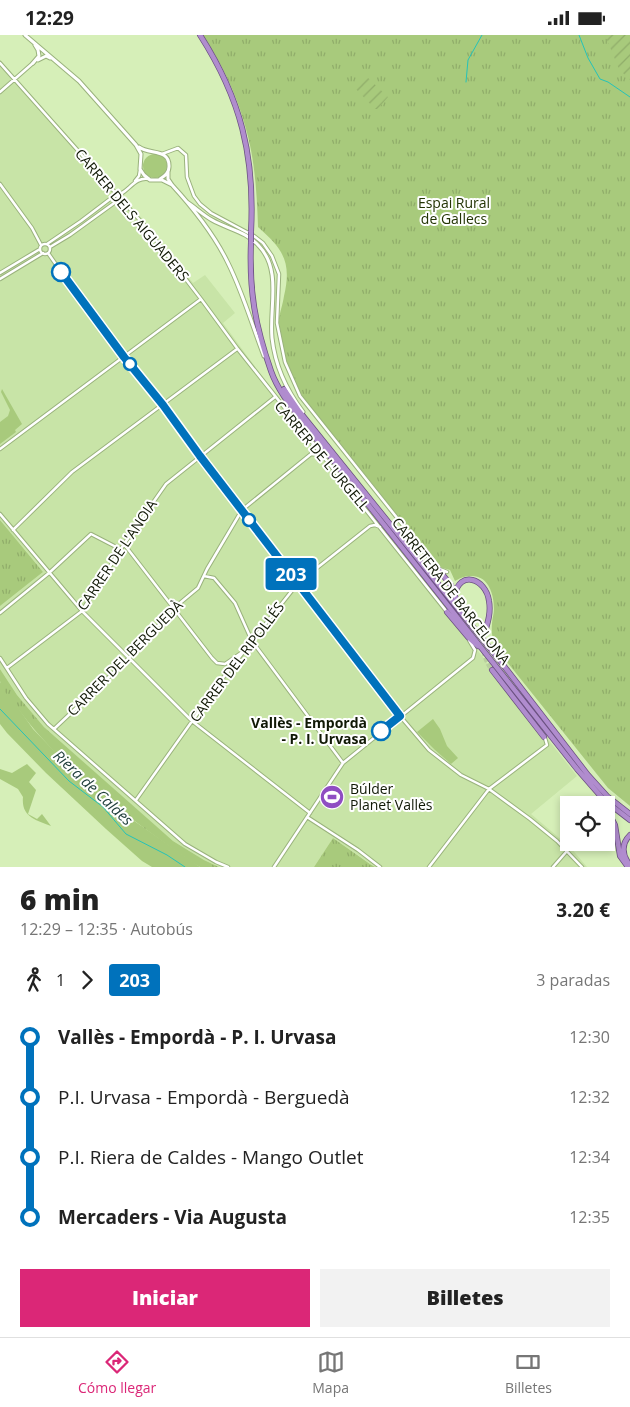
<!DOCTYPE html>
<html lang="es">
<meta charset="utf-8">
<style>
:root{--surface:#fff;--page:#f2f2f2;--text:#222;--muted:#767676;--line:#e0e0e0;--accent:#db2777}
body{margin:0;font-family:"Open Sans",sans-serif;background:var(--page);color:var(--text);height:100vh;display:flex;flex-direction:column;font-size:19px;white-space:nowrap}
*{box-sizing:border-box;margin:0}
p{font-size:16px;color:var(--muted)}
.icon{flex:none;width:28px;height:28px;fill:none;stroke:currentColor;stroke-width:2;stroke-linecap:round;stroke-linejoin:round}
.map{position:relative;height:832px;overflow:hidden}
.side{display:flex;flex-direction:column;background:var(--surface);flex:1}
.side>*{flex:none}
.badge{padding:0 10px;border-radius:4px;font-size:18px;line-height:32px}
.controls{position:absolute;left:560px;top:761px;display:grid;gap:10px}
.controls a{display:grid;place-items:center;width:55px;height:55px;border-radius:0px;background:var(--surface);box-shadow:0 2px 8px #0003;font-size:25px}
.map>.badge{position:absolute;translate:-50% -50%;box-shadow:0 0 0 2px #fff}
.legs{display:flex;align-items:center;gap:8px;height:55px;padding:0 20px;font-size:16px}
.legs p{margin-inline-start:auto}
.head{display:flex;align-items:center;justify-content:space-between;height:85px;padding:0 20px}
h1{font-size:28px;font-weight:800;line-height:38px}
.cta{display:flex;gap:10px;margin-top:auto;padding:10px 20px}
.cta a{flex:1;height:58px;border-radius:0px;background:var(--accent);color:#fff;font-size:20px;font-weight:800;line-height:58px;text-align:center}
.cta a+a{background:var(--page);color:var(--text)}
ul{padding:0 20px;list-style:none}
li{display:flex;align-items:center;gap:18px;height:60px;font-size:19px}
li i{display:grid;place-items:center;width:8px;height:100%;margin:0 6px;background:currentColor}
li i::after{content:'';width:12px;height:12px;margin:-6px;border:4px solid;border-radius:50%;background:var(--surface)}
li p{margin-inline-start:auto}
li:first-child i{background:linear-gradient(#0000 50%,currentColor 0)}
li:last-child i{background:linear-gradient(currentColor 50%,#0000 0)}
.status{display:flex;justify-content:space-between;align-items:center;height:35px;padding:0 25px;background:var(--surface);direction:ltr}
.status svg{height:14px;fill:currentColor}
.tab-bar{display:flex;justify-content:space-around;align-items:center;height:70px;border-top:1px solid var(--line);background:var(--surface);font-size:14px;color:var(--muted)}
.tab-bar a{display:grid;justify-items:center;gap:2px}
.tab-bar .selected{color:var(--accent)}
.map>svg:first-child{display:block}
</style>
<div class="status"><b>12:29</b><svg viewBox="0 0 49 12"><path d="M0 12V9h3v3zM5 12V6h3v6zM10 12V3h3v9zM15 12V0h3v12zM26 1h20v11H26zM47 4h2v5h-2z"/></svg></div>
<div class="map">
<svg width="630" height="832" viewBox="0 0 630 832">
<defs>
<pattern id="park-tufts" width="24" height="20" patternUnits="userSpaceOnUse" patternTransform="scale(1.25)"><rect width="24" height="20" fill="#a8ca7c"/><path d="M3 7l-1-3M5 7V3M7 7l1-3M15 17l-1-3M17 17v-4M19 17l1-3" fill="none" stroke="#90ad6a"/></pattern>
<pattern id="garden-furrows" width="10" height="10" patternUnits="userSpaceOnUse" patternTransform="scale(1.25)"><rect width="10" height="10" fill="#a8ca7c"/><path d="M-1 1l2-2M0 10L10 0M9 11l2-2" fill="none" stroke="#90ad6a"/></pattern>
</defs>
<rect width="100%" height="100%" fill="#d6efb8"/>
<path fill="#c8e4a7" d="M 0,25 L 113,153 L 118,156 L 193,248 L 205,240 L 235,278 L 223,288 L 256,333 L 447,577 L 577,741 L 531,779 L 570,812 L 587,832 L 375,832 L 333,803 L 314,832 L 219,832 L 204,825 L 173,806 L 154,790 L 44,692 L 17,660 L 0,634 L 0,571 L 43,537 L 0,485 Z"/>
<path fill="#a8ca7c" d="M143 131a12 12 0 1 1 24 0a12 12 0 1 1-24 0Z
M 2,354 L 22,389 L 15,395 L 16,397 L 0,409 L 0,387 L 8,381 L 10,375 L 1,357 Z
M 0,647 L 33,694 L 64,726 L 120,776 L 200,832 L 152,832 L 142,826 L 106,794 L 46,738 L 7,698 L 0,689 Z
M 433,684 L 440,694 L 447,711 L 458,723 L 451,729 L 435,715 L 417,697 Z
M 27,729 L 36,738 L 29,747 L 36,755 L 28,779 L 37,784 L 42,779 L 51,791 C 36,785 21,782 23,762 L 18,754 L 0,744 L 0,734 L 12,738 Z"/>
<path fill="url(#park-tufts)" d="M 203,0 L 630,0 L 630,771 L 608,753 L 495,612 C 493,605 491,598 492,589 C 492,584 494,579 494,574 C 494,560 489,542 473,541 C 465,541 462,542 455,546 L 450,535 L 439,532 C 409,497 382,460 353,425 C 332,400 303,369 291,339 C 285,323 280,304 279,287 C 279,279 283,269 284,261 C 292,227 283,214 258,192 C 257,160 255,125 246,94 C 237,60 222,29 203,0 Z
M 0,485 L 43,537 L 0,571 Z
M 0,634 L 17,660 L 44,692 L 173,806 L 204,825 L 219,832 L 200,832 L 193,828 C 129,783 63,736 16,671 C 11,664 1,654 0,646 C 0,642 0,638 0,634 Z
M 333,803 L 370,829 L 375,832 L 314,832 Z"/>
<path fill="url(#garden-furrows)" d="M 605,0 L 630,0 L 630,45 L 619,34 Z
M 365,40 L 388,62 L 378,74 L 375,74 L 353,51 Z"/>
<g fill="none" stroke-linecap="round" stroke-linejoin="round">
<path stroke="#24c3b9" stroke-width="1" d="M 579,0 L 588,23 L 600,44 L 608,47 L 630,62
M 466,47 L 468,25 L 482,0
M 0,674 L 69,746 L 103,772 L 126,799 L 167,820 L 185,832"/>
<path stroke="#b8cf9d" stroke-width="4.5" stroke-dasharray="4.5 2" stroke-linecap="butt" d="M 485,597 C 482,612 483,623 492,635"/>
<g stroke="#9ab27d" stroke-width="4.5">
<path id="minor" d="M 0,28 L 145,191 L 201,264 L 237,313 L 447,577
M 0,57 L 33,28
M 162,119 L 178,113 L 186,120 L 187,142 L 194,161 L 200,169 L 211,178 L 254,201 L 263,208 L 272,221 L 279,239 L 277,288 L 285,327 L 300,361 L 437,533 L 447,537
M 135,146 L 139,141 L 140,135
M 0,149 L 32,193 L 41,210
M40 214a5 5 0 1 1 10 0a5 5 0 1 1-10 0Z
M 47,209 L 81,186 L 114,161 C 128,160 133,141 149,144
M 50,212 L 70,200 L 117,166 L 118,161
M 48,218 L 82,267 L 124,322 L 163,370 L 200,421 L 400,681 L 429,715 L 461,740 L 489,754 L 530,784 L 557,806 L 582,832
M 0,238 L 40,214
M 0,244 L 43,218
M 0,414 L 201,264
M 311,419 L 313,408
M 0,479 L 82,576 L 192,686 L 310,778
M 13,495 L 72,437 L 237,314
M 124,509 L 212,623 L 217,628 L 225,629 L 241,618
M 204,541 L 214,543 L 235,568 L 252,606 L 343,728
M 0,578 L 49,538 L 91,499 L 120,514
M 0,623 L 26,663 L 48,689 L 185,809 L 216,827 L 228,832
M 7,633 L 82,576 L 124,509 L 166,449 L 275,362
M 54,694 L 129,623 L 174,573 L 198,553 L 207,534 L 242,475 L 311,419 L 323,420
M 136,765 L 222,644 L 298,548 L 370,491 L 375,490 L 380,492
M 307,782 L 358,815 L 380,832
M 274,832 L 343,728 L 473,623 L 475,615 L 469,605
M 429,832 L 489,754 L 547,710 L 545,703
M 553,832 L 567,816"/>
</g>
<g stroke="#9ab27d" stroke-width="5">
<path id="tertiary" d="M 25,0 L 79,46 L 136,110 L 141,119 L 140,134 L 144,140 L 150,145 L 162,145 L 172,150
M 38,25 L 46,21 L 50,23
M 33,28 L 39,21 L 38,15 L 35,10
M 139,112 C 149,120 170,113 169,132 C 169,138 165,141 160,144
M 168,137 L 168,144 L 172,150 C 194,174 214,199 228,228 C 243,258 252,290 264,321
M 187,167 C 196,173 203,180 212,185 C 228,194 247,197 259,211 C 282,235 269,273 272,303 C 275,330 287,356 303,377"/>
</g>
<g stroke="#6b5180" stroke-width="6">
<path id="trunk" d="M 200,0 C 241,64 255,121 251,197
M 251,207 C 249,256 255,290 271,336 C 278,356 293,374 306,391 L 577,734 L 604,765 L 630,785
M 284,354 L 299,376 L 497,622 L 588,740 L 607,761 L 630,779
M 437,533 L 451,550 L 459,572
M 455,560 C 459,535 486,543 489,566 C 491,577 488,587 485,597
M 447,577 L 468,602 L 478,611
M 492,635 L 544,702
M 606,772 L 615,790 L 620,821 L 628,832
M 629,829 C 622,819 621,809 630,800"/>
</g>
<use href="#minor" stroke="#fff" stroke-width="2.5"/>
<use href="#tertiary" stroke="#fff" stroke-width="3"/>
<use href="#trunk" stroke="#b08cce" stroke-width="4.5"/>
<g stroke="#6b5180" stroke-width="6" stroke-linecap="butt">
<path id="trunk-bridge" d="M 251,207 L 251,197"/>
</g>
<use href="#trunk-bridge" stroke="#b08cce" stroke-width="4.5"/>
</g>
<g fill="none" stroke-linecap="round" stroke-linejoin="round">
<g stroke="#fff" stroke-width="11">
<path id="line-1" d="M 61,237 L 124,322 L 163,370 L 200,421 L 400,681 L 381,696"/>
</g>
<use href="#line-1" stroke="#0072bc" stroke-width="8"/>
</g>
<defs>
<g id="stadium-disc" transform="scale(1.25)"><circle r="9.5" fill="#8f4dc2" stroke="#fff"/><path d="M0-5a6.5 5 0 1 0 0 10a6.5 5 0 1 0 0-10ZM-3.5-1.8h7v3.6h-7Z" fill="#fff"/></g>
</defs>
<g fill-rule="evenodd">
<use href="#stadium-disc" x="332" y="762"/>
</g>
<g fill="#fff" stroke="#0072bc" stroke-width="2.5">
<circle cx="61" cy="237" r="9"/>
<circle cx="130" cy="329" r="6"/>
<circle cx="249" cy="485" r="6"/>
<circle cx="381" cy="696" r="9"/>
</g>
<g text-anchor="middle" stroke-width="4" stroke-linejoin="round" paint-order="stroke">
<g font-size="14" fill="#233404" stroke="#fff">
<text x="454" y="173">Espai Rural<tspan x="454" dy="16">de Gallecs</tspan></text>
</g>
<g font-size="14" fill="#101805" stroke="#fff">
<text transform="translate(132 180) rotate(50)" y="5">CARRER DELS AIGUADERS</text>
<text transform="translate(322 421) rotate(50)" y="5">CARRER DE L'URGELL</text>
<text transform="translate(117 520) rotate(-56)" y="5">CARRER DE L'ANOIA</text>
<text transform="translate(451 556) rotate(52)" y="5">CARRETERA DE BARCELONA</text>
<text transform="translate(125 623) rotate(-45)" y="5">CARRER DEL BERGUEDÀ</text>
<text transform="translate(237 627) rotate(-53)" y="5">CARRER DEL RIPOLLÉS</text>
</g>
<g font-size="14" font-weight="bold" fill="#101805" stroke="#fff" text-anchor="end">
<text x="367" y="693">Vallès - Empordà<tspan x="367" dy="16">- P. I. Urvasa</tspan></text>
</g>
<g font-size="14" fill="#101805" stroke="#fff" text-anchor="start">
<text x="350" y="759">Búlder<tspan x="350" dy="16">Planet Vallès</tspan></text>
</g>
<g font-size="15" font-style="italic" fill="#1e3d3a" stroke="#fff">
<text transform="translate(93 753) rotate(43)" y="5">Riera de Caldes</text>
</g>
</g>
</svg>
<div class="controls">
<a><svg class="icon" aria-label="locate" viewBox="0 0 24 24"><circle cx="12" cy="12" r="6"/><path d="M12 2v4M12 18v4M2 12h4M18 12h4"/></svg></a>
</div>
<b class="badge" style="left:291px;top:539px;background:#0072bc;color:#fff">203</b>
</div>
<section class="side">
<div class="head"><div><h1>6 min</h1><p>12:29 – 12:35 · Autobús</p></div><b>3.20 €</b></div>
<div class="legs"><svg class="icon" aria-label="walk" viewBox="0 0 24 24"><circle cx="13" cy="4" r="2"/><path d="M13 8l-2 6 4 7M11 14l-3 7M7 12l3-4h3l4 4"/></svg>1<svg class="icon" aria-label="forward" viewBox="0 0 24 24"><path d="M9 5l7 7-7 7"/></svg><b class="badge" style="background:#0072bc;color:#fff">203</b><p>3 paradas</p></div>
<ul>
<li><i style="color:#0072bc"></i><b>Vallès - Empordà - P. I. Urvasa</b><p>12:30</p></li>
<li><i style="color:#0072bc"></i><span>P.I. Urvasa - Empordà - Berguedà</span><p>12:32</p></li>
<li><i style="color:#0072bc"></i><span>P.I. Riera de Caldes - Mango Outlet</span><p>12:34</p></li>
<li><i style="color:#0072bc"></i><b>Mercaders - Via Augusta</b><p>12:35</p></li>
</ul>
<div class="cta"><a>Iniciar</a><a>Billetes</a></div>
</section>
<nav class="tab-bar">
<a class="selected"><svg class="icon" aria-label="directions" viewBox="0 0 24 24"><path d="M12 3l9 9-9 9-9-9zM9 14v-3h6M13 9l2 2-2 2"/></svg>Cómo llegar</a>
<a><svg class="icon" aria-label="map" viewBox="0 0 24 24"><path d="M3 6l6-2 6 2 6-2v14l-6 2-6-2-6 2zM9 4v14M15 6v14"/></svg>Mapa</a>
<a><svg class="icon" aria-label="tickets" viewBox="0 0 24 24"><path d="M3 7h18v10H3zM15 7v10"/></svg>Billetes</a>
</nav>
